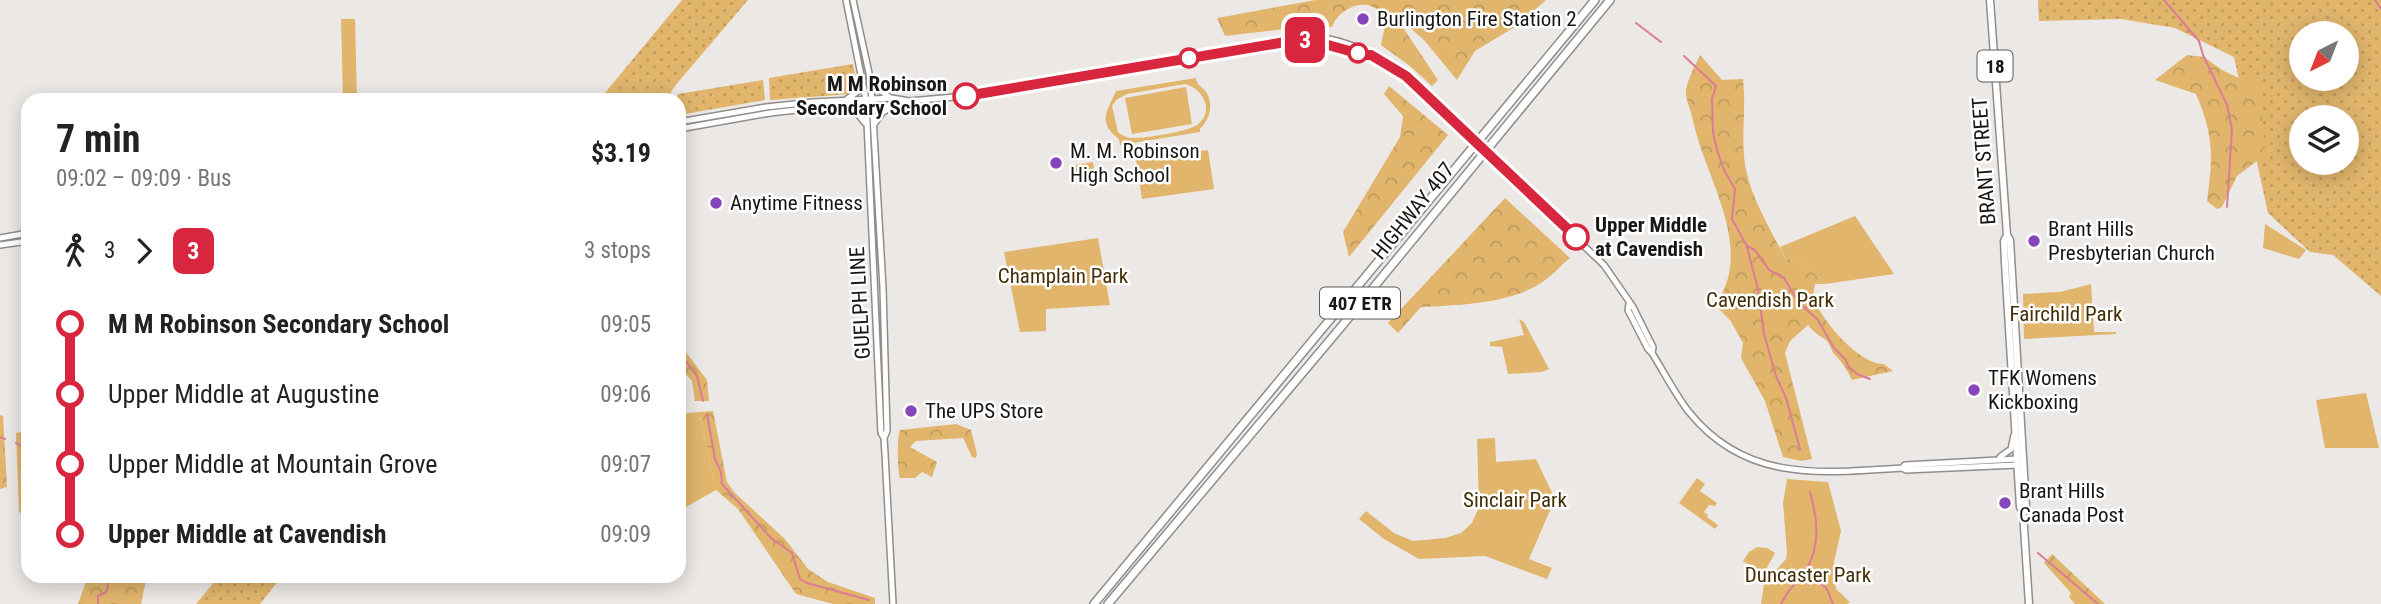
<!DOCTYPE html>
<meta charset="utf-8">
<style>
:root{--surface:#fff;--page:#f6f6f6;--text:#222;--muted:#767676}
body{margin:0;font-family:"Roboto Condensed",sans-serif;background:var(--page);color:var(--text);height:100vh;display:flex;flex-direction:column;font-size:26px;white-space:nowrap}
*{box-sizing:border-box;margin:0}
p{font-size:23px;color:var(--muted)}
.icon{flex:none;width:38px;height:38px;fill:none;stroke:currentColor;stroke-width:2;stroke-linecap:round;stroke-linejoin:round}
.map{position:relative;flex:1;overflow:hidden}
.sheet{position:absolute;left:21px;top:93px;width:665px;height:490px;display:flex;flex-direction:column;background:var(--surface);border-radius:21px;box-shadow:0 4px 18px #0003}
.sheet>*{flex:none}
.badge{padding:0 14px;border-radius:10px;font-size:24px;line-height:46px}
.needle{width:46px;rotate:222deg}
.fabs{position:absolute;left:2289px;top:21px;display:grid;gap:14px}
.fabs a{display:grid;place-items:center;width:70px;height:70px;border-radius:50%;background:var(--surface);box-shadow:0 4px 18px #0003;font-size:35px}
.map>.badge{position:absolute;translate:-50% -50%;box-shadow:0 0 0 4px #fff}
.legs{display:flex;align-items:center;gap:10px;height:77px;padding:0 35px;font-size:23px}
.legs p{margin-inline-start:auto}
.head{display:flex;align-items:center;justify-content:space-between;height:119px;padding:0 35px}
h1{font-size:38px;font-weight:700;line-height:52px}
ul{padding:0 35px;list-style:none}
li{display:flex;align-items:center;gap:24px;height:70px;font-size:26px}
li i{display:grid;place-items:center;width:10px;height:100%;margin:0 9px;background:currentColor}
li i::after{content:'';width:18px;height:18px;margin:-9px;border:5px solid;border-radius:50%;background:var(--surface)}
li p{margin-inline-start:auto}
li:first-child i{background:linear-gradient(#0000 50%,currentColor 0)}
li:last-child i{background:linear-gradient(currentColor 50%,#0000 0)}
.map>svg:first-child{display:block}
</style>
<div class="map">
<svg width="2381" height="604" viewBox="0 0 2381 604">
<defs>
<pattern id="grass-dots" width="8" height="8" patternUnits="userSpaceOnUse" patternTransform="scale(1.75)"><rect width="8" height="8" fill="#e1b56c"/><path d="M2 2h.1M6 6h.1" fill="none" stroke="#c09b5d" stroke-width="1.8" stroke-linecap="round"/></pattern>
<pattern id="forest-crowns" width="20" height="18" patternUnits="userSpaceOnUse" patternTransform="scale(1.75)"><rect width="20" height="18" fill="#e1b56c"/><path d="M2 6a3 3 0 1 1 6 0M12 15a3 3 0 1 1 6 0" fill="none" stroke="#c09b5d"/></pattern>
</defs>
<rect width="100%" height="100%" fill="#ece8e6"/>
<path fill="url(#grass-dots)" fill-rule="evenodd" d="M 682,0 L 748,0 L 674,87 L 667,100 L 599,100 Z
M 2038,0 L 2381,0 L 2381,296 L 2333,255 L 2310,252 L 2268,213 L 2234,57 L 2175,28 L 2121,19 L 2039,21 ZM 2301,33 L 2347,33 L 2347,79 L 2301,79 ZM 2301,117 L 2347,117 L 2347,163 L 2301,163 Z
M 853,64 L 857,85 L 850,94 L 770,100 L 769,78 Z
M 763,80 L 765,100 L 679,115 L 679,100 L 675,100 L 678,94 Z
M 219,576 L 282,576 L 260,604 L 196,604 Z"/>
<path fill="url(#forest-crowns)" d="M 1316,0 L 1546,0 L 1518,25 L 1475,51 L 1457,80 L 1424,40 L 1394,14 L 1438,80 L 1432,86 L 1410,66 L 1381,45 L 1387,16 C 1382,13 1376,8 1371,6 C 1355,1 1337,13 1332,27 L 1293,28 L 1225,36 L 1217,18 Z
M 1700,55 L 1722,80 L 1743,79 C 1746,105 1742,130 1744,156 C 1747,192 1769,226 1785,258 C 1797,259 1818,274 1825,284 L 1815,284 C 1814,290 1813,296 1815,301 C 1823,322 1860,365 1884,364 L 1893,371 L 1852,380 C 1847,370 1843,363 1835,355 C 1831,351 1831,345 1826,340 C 1819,335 1814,333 1808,325 L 1790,341 L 1785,353 L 1812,459 L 1801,461 L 1783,457 L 1765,401 L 1741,358 L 1743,343 L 1730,320 L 1715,305 C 1757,247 1703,176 1692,116 C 1690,108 1685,98 1686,90 C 1688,78 1695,66 1700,55 Z
M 2187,55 L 2204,57 L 2222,70 L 2241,79 L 2257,79 L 2259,83 L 2266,154 L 2237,176 L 2222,207 L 2217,209 L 2207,201 C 2213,157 2214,136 2196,94 L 2155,80 Z
M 1389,86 L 1448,135 L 1349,257 L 1343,232 L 1400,137 L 1403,116 L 1384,94 Z
M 1505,198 L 1570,258 C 1561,265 1554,274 1545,280 C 1514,304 1458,305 1421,307 L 1398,333 L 1388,323 Z
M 679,343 L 707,380 L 709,401 L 695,401 L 692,381 L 679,366 Z
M 713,411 L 727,482 L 734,492 L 785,539 L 808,569 L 828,582 L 875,598 L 875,604 L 833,604 L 796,594 L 738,509 L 716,490 L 699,412 Z
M 0,415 L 3,416 L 7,487 L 0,489 Z
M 956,424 L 971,430 L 977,454 L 976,458 L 972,457 L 963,438 L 916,441 L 910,447 L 937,462 L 932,477 L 922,472 L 915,478 L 900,478 C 897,469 897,438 900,430 Z
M 27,431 L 28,435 L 28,518 L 19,512 L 16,433 Z
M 2052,554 L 2105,604 L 2075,604 L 2069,597 L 2071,593 L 2044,563 Z
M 88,576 L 147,576 L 141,604 L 78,604 Z"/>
<path fill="#e1b56c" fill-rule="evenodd" d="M 341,19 L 355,19 L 357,100 L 343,100 Z
M 1196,78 C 1197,86 1201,85 1206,92 C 1214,104 1210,119 1200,129 L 1200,132 L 1120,145 L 1119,139 C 1096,122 1108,110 1116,91 ZM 1185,84 C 1204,89 1215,112 1197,125 C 1187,132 1146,138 1133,138 C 1127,138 1123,136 1118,132 L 1112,106 L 1116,100 L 1127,94 Z
M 1186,87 L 1192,124 L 1132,134 L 1125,98 Z
M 1208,150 L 1214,189 L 1142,199 L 1136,160 Z
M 1093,162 L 1096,181 L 1078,183 L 1075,165 Z
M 1855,216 L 1894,274 L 1825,284 C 1818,274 1797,259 1785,258 L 1780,247 Z
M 2265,224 L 2306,250 L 2299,259 L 2263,248 Z
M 1098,238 L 1110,305 L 1046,309 L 1046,331 L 1020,332 L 1004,252 Z
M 2091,284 L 2094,332 L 2116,332 L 2116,334 L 2024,339 L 2023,294 L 2060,292 Z
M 1519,319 L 1524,322 L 1549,369 L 1541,372 L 1508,374 L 1502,347 L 1490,346 L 1490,342 L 1524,335 Z
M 2366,393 L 2379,448 L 2325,448 L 2316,400 Z
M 699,412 L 716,490 L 679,511 L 679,414 Z
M 1495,438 L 1496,462 L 1536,459 L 1555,499 L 1529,559 L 1552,568 L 1547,579 L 1485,556 L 1419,559 L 1384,539 L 1359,519 L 1366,511 L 1394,533 L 1413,541 L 1445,538 L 1461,533 L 1472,523 L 1479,507 L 1477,439 Z
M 1697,478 L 1705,484 L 1700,491 L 1717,503 L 1715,506 L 1709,505 L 1704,512 L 1708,515 L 1707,517 L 1718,525 L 1715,529 L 1679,503 Z
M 1787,479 L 1828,482 L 1841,531 L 1834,562 L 1836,589 L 1850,602 L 1847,604 L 1761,604 L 1764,584 L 1786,559 L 1787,553 L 1783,503 Z
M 1757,547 L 1767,548 L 1775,553 L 1765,571 L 1761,572 L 1743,561 L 1749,552 Z"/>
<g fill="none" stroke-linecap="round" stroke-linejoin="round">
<path stroke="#dc7c96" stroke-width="2" d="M 2164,0 L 2199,41 L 2203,55 L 2227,105 L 2232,129 L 2227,207
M 2375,0 L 2381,9
M 1636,23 L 1661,42
M 1684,56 L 1716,86 L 1712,99 L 1713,132 L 1717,150 L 1724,170 L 1735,189 L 1732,219 L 1747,246 L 1755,250 L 1769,270 L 1784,278 L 1799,303 L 1818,320 L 1834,348 L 1845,359 L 1849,367 L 1857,374 L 1870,379
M 1747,247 L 1758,289 L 1764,334 L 1776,376 L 1786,398 L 1800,449
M 679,352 L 697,376 L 703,401
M 707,414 L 715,459 L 721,472 L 722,484 L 771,538 L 792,553 L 800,579 L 807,583 L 869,600
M 0,437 L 5,439
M 16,443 L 28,450
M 2038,553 L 2098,604
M 1806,570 L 1827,589 L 1833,604
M 98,604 L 98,596 L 106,592 L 108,588 L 106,576
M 1781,604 C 1787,590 1799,580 1807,568 C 1821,544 1817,517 1810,492"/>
<g stroke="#918d8b" stroke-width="8">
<path id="secondary" d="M 846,0 L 866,100 L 881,433 L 884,438 L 885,454 L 893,604
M 853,0 L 869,73 L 872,99 L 883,288 L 887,431 L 884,438
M 1310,40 L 1364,55 L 1371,55
M 872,84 L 889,97
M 847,99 L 857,92 L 863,81
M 846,108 L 857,113 L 865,123
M 679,122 L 766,107 L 813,102 L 892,98 L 909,101
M 875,123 L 882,113 L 892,106
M 679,129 L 770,113 L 814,108 L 902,105 L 909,101 L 966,96 L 1317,37 C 1381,45 1420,89 1464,132
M 1498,164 L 1604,265 L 1633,307 L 1653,347 L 1652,353
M 0,238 L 28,233
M 0,245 L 28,241
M 1629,304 L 1628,310 L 1648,349 L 1652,353 C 1664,372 1675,394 1689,412 C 1746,483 1822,473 1902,468 L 1905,465 L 2017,459
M 2000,457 L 2011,449 L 2014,435
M 1902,468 L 1906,470 L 2017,465"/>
</g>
<g stroke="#918d8b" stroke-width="9">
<path id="primary" d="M 1990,0 L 2007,235 L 2010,240 L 2026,507 L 2023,512
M 2007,235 L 2004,241 L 2005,263 L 2020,507 L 2023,512 L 2029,604"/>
</g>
<g stroke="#918d8b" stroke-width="10">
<path id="highway" d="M 1094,604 L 1595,0
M 1108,604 L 1341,327 L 1610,0"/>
</g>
<use href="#secondary" stroke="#fff" stroke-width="5"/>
<use href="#primary" stroke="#fff" stroke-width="6"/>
<use href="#highway" stroke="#fff" stroke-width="7"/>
<g stroke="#918d8b" stroke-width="8" stroke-linecap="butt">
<path id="secondary-bridge" d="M 1464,132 L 1498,164"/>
</g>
<use href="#secondary-bridge" stroke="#fff" stroke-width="5"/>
</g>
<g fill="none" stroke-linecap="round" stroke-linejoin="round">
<g stroke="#fff" stroke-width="16">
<path id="line-1" d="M 966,96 L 1297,40 L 1310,40 L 1364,55 L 1371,55 L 1406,76 L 1576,237"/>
</g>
<use href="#line-1" stroke="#d7263d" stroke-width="10"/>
</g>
<g fill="#8645ba" stroke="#fff" stroke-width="2.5">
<circle cx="1363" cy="19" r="7"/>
<circle cx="1056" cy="163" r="7"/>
<circle cx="716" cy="203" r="7"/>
<circle cx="2034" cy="241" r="7"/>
<circle cx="1974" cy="390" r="7"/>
<circle cx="911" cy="411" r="7"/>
<circle cx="2005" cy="503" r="7"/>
</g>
<g fill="#fff" stroke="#d7263d" stroke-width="3.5">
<circle cx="1358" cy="53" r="9"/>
<circle cx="1189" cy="58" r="9"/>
<circle cx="966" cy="96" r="12"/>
<circle cx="1576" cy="237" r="12"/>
</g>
<g text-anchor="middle" stroke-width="5" stroke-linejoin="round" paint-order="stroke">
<g fill="#fff" stroke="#5d5d5c" stroke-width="2">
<rect x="1977.5" y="50.5" width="35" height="31" rx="5"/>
<rect x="1320" y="287.5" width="80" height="31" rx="5"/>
</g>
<g font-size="19" font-weight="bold" fill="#181716">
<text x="1995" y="73">18</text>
<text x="1360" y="310">407 ETR</text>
</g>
<g font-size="21" fill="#181716" stroke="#fff" text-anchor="start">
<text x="1377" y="26">Burlington Fire Station 2</text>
<text x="1070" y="158">M. M. Robinson<tspan x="1070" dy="24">High School</tspan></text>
<text x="730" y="210">Anytime Fitness</text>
<text x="2048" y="236">Brant Hills<tspan x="2048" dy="24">Presbyterian Church</tspan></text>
<text x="1988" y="385">TFK Womens<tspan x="1988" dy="24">Kickboxing</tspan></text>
<text x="925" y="418">The UPS Store</text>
<text x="2019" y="498">Brant Hills<tspan x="2019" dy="24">Canada Post</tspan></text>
</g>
<g font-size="21" font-weight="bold" fill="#181716" stroke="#fff" text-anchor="end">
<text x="947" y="91">M M Robinson<tspan x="947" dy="24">Secondary School</tspan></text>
<text x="1595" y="232" text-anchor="start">Upper Middle<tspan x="1595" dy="24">at Cavendish</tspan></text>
</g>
<g font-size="21" fill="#181716" stroke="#fff">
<text transform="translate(1984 161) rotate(-94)" y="7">BRANT STREET</text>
<text transform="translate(1413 211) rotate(-51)" y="7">HIGHWAY 407</text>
<text transform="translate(860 303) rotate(-93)" y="7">GUELPH LINE</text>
</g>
<g font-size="21" fill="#432e06" stroke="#fff">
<text x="1063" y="283">Champlain Park</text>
<text x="1770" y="307">Cavendish Park</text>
<text x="2066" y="321">Fairchild Park</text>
<text x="1515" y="507">Sinclair Park</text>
<text x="1808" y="582">Duncaster Park</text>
</g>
</g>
</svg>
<div class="fabs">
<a><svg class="needle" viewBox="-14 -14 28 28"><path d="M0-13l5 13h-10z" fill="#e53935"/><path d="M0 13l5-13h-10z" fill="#767676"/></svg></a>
<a><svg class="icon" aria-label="layers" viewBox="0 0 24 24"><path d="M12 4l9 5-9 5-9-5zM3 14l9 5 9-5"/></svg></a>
</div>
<b class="badge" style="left:1305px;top:40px;background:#d7263d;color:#fff">3</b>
<section class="sheet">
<div class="head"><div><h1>7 min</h1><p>09:02 – 09:09 · Bus</p></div><b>$3.19</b></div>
<div class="legs"><svg class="icon" aria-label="walk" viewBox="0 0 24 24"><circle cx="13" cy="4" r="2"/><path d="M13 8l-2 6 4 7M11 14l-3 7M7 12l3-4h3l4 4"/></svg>3<svg class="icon" aria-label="forward" viewBox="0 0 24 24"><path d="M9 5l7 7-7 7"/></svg><b class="badge" style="background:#d7263d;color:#fff">3</b><p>3 stops</p></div>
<ul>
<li><i style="color:#d7263d"></i><b>M M Robinson Secondary School</b><p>09:05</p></li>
<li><i style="color:#d7263d"></i><span>Upper Middle at Augustine</span><p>09:06</p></li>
<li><i style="color:#d7263d"></i><span>Upper Middle at Mountain Grove</span><p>09:07</p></li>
<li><i style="color:#d7263d"></i><b>Upper Middle at Cavendish</b><p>09:09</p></li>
</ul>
</section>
</div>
